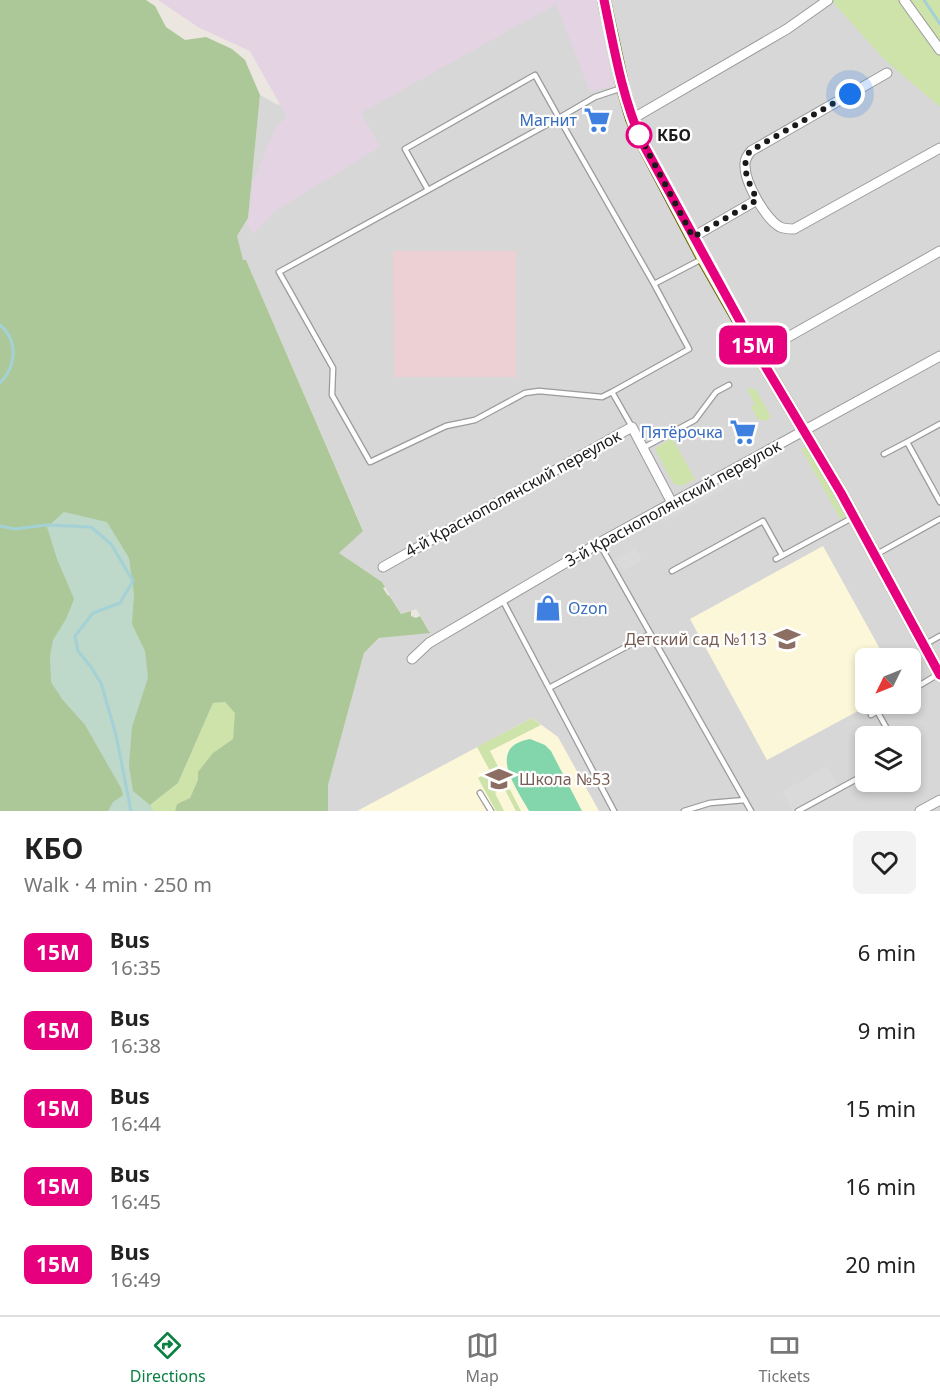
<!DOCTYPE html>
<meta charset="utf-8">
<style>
:root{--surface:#fff;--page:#f2f2f2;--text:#222;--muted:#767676;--line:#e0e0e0;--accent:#0b8043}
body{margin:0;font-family:"Noto Sans",sans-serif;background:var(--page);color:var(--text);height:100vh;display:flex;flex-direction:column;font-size:22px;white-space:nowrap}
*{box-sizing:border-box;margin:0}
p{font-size:20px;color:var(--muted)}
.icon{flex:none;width:33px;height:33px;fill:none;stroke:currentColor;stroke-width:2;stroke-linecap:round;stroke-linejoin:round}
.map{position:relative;height:811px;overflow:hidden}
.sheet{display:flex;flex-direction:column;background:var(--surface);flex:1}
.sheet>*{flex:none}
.badge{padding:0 12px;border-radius:9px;font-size:21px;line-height:39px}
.needle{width:39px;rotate:227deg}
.fabs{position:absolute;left:855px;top:648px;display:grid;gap:12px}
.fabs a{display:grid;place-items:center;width:66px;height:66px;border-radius:9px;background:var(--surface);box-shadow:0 3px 9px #0003;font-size:30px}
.you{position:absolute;width:30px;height:30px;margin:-15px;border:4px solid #fff;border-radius:50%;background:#1a73e8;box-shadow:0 0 0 9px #1a73e833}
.map>.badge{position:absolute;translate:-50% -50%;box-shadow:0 0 0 3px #fff}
.round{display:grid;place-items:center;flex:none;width:63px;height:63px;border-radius:9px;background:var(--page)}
.summary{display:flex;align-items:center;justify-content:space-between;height:102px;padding:0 24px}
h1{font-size:28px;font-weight:700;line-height:45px}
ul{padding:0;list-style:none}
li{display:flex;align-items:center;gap:18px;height:78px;padding:0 24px}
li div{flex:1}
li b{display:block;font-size:22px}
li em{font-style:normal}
li .badge{min-width:66px;font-weight:700;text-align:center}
.dock{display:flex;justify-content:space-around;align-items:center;height:84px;border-top:2px solid var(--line);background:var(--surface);font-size:16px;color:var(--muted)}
.dock a{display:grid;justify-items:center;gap:3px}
.dock .active{color:var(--accent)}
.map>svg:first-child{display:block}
</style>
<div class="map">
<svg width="940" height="811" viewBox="0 0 940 811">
<rect width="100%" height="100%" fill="#ebe6e0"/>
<path fill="#d8d7d7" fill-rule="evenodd" d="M 169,0 L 940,0 L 940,811 L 328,811 L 328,785 L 364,653 L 380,638 L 430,632 L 416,609 L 401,614 L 382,582 L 339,553 L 363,530 L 246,260 L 243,261 L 239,250 L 237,236 L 248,218 L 260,95 L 278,105 L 282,103 L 256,45 ZM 866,658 L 910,658 L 910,704 L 866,704 ZM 866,736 L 910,736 L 910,782 L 866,782 Z"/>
<path fill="#ecd0d3" d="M 393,251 L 516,251 L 516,377 L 394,377 Z"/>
<path fill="#e4d3e3" d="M 158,0 L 596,0 L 613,86 L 590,91 L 556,4 L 361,113 L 380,147 L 275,211 L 253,234 L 246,222 L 249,218 L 253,182 L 276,126 L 287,117 L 250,51 L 198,27 Z"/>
<path fill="#fcf7d9" d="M 823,546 L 885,658 L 866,658 L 866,704 L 871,704 L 767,760 L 690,619 Z
M 532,718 L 558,737 L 599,811 L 357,811 Z"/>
<path fill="#cde3a9" d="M 831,0 L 940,0 L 940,107 L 885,60 Z
M 750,388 L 756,390 L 771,417 L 766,421 L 758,419 L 751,407 L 755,404 L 747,389 Z
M 672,438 L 695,479 L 681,486 L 673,483 L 656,451 L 656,448 Z
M 801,448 L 807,448 L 845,517 L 841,520 Z
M 225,702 L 236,713 L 233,739 L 213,753 L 190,798 L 177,804 L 175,811 L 153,811 L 150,805 L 178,783 L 213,703 Z
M 532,718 L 541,725 L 490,751 L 521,811 L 516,811 L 504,788 L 495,793 L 504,811 L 496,811 L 478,778 L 490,771 L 477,747 Z"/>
<path fill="#acc898" d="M 0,0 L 146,0 L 155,6 L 166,27 L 185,40 L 206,37 L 232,49 L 245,60 L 260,95 L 248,218 L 237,236 L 243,260 L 246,260 L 363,531 L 339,553 L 382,582 L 385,587 L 383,588 L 388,596 L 389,595 L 401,614 L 411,611 L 411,616 L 416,618 L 420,616 L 430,633 L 379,638 L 364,653 L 328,785 L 328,811 L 175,811 L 177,804 L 190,798 L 198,780 L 198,772 L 213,753 L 233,739 L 235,713 L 225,702 L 213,703 L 178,783 L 150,805 L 153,811 L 0,811 Z"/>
<path fill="#bed8c9" d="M 64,512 L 107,522 L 129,558 L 134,594 L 132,624 L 145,651 L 148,678 L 132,727 L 129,766 L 133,791 L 150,805 L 153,811 L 108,811 L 113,802 L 123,795 L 121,788 L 85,725 L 62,699 L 51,682 L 50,656 L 53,640 L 66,619 L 74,599 L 57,559 L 47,527 Z"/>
<path fill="#83d5ab" d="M 530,739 L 545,745 L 551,751 L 582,811 L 529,811 C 517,789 485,747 530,739 Z"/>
<path fill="#dadada" d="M 768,456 L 772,462 L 663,522 L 660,515 Z
M 636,548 L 642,560 L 623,571 L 616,559 Z
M 827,766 L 838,786 L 793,811 L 782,792 Z"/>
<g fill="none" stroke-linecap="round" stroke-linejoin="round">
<path stroke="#a4d1d6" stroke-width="3" d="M 924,0 L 940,24
M 0,325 C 19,341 16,367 0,383
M 0,526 L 15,529 L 46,525 L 91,527 L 111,544 L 133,581 L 120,603 L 93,613 L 75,636 L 78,651 L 91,667 L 101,683 L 116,735 L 131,811"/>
<g stroke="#9b9b9b" stroke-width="7">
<path id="service" d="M 428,190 L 405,149 L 535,75 L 559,118 L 595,97 L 622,88
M 654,284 L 702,259
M 612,392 L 602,397 L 539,391 L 525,393 L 475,420 L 446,426 L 370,462 L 332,395 L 333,368 L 279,272 L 559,118 L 654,284 L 689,349 L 612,392 L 632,427
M 940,424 L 907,442 L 940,502
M 643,448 L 695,420 L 716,392 L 729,385
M 884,454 L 907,442
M 599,543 L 751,811
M 877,554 L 940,519
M 776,559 L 852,518
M 672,571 L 763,521 L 782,555
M 503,601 L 614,811
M 924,645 L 940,636
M 549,688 L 650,634
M 910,691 L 937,675
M 877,711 L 891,736
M 871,715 L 890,704
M 480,793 L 491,811
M 684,811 L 710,803 L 745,800
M 798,811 L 866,774"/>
</g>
<g stroke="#9b9b9b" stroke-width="11">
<path id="minor" d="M 904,0 L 940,50
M 887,73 L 751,151 C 747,156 745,159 745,164 C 744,182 765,218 780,227 C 785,229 789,229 794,229 L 940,148
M 632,119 L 787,29 L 828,0
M 693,237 L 757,200
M 758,354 L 940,251
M 383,567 L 632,427 L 672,503
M 412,659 L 429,643 L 599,543 L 940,356
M 920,811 L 940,800"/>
</g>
<g stroke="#66640d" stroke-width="14">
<path id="secondary" d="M 604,0 L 623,88 L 632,119 L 642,142 L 703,258 L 758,354 L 841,493 L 940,675"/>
</g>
<use href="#service" stroke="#fff" stroke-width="4.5"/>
<use href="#minor" stroke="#fff" stroke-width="9"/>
<use href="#secondary" stroke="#f3eeb6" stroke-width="12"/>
</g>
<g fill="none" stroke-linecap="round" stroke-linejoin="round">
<g stroke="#fff" stroke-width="14">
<path id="line" d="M 604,0 C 614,48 622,97 642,142 L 758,354 L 841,493 L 940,675"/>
</g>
<use href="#line" stroke="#e6007e" stroke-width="9"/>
<path stroke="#1a1a1a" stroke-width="6" stroke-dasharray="0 10.8" d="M 639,135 L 637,131 L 693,237 L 757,200 C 750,184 739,167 750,151 L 850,94"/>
</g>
<defs>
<g id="supermarket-bare" transform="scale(2.07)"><path d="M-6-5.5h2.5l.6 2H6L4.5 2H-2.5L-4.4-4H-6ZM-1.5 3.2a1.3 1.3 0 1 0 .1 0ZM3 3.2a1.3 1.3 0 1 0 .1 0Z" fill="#3f7fe0" stroke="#fff" stroke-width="2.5" paint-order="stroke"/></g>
<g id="shop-bare" transform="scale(2.07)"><path d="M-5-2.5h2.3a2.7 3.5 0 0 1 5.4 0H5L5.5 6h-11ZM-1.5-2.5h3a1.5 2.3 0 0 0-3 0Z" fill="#3f7fe0" stroke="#fff" stroke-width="2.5" paint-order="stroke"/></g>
<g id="school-bare" transform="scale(2.07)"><path d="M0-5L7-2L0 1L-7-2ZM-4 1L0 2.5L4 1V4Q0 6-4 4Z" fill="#8d6e63" stroke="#fff" stroke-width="2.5" paint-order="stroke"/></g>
</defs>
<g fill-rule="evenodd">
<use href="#supermarket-bare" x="597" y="120"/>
<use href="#supermarket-bare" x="743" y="432"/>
<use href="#shop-bare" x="548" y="608"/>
<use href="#school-bare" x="787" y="639"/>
<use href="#school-bare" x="499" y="779"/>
</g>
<circle fill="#fff" stroke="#e6007e" stroke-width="3" cx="639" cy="135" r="12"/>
<g text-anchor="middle" stroke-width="4.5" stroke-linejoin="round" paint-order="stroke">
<g font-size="16" fill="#366cbe" stroke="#fff" text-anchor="end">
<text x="577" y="126">Магнит</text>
<text x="723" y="438">Пятёрочка</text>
<text x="568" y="614" text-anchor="start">Ozon</text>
</g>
<g font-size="16" font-weight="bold" fill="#1a1a1a" stroke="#fff" text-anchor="start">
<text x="657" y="141">КБО</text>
</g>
<g font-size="16" fill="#1a1a1a" stroke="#fff">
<text transform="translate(513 493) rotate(-29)" y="6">4-й Краснополянский переулок</text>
<text transform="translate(673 503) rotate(-29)" y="6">3-й Краснополянский переулок</text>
</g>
<g font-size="16" fill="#785e54" stroke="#fff" text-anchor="end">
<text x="767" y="645">Детский сад №113</text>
<text x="519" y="785" text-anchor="start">Школа №53</text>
</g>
</g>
</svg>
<div class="fabs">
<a><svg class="needle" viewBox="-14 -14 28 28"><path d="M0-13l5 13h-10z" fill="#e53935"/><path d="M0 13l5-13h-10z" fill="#767676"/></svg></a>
<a><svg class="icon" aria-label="layers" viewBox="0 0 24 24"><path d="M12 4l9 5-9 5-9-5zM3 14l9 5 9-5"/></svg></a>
</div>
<div class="you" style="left:850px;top:94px"></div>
<b class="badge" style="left:753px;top:345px;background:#e6007e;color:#fff">15М</b>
</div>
<section class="sheet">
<div class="summary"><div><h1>КБО</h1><p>Walk · 4 min · 250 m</p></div><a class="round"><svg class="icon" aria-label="heart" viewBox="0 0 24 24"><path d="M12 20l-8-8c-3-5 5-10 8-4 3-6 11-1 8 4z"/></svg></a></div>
<ul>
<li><span class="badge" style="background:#e6007e;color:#fff">15М</span><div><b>Bus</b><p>16:35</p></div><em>6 min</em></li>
<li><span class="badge" style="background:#e6007e;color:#fff">15М</span><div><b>Bus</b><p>16:38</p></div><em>9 min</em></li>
<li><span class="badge" style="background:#e6007e;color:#fff">15М</span><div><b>Bus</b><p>16:44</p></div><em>15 min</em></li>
<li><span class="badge" style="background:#e6007e;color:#fff">15М</span><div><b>Bus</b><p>16:45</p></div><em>16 min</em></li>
<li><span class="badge" style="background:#e6007e;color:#fff">15М</span><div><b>Bus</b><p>16:49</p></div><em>20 min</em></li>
</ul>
</section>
<nav class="dock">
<a class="active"><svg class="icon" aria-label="directions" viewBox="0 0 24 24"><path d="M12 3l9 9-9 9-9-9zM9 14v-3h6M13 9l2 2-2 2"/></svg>Directions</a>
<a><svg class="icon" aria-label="map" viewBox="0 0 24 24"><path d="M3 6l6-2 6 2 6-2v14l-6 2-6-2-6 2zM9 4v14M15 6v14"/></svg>Map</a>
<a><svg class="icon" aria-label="tickets" viewBox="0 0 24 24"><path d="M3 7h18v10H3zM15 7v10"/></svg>Tickets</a>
</nav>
